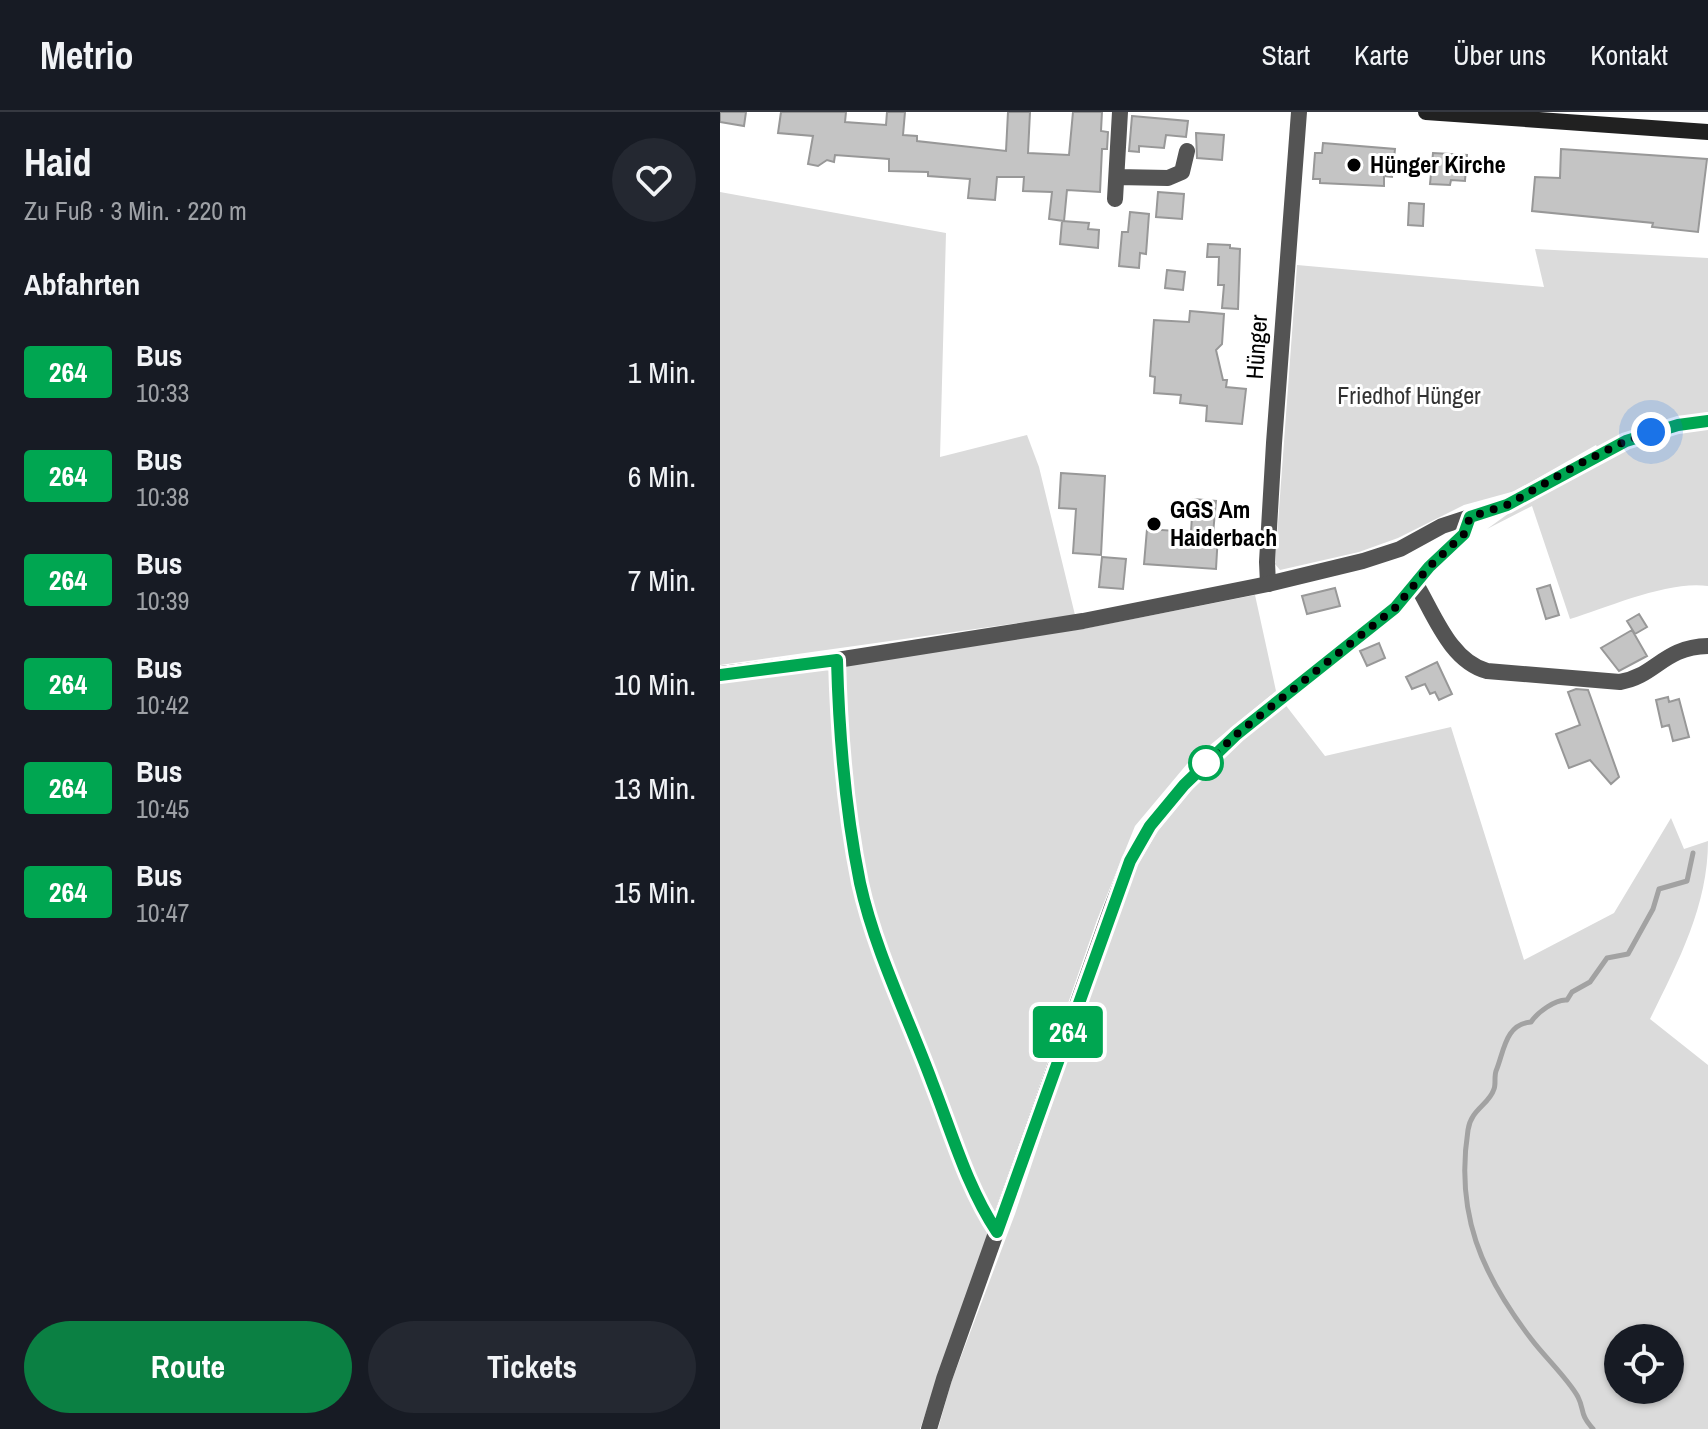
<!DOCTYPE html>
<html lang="de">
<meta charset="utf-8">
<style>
:root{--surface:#171b24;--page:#242831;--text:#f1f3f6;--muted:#9ea1a6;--line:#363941;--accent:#0b8043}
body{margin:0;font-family:"Archivo Narrow",sans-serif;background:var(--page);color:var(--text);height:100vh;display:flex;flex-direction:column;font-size:30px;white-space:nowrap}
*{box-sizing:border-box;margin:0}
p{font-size:26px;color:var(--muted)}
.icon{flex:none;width:44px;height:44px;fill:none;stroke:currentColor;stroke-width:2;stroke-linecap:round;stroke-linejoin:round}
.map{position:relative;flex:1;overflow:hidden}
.panel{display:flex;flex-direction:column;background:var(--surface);width:720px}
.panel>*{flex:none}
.badge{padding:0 16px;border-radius:6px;font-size:28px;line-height:52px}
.tools{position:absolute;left:884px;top:1212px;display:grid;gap:16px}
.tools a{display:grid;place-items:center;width:80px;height:80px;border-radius:50%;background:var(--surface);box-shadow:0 2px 6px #0004;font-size:40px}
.you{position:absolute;width:40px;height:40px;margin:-20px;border:6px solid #fff;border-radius:50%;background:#1a73e8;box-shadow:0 0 0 12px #1a73e833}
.map>.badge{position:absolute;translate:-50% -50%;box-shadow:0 0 0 4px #fff}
h2{padding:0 24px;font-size:30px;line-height:72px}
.round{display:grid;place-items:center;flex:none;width:84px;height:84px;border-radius:42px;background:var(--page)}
.summary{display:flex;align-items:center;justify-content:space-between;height:136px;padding:0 24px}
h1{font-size:38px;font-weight:700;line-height:60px}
.primary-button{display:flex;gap:16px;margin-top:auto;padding:16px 24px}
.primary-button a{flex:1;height:92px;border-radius:48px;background:var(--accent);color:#fff;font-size:32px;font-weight:700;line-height:92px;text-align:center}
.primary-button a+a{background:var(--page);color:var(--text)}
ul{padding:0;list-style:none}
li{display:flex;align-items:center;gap:24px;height:104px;padding:0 24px}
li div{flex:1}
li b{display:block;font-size:30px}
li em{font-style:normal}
li .badge{min-width:88px;font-weight:700;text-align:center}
header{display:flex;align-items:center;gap:48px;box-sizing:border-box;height:112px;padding:0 40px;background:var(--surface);border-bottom:2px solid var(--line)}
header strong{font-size:38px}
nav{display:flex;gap:44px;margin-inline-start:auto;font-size:28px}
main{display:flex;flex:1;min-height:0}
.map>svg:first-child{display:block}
</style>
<header>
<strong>Metrio</strong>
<nav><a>Start</a><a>Karte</a><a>Über uns</a><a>Kontakt</a></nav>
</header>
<main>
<section class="panel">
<div class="summary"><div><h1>Haid</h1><p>Zu Fuß · 3 Min. · 220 m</p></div><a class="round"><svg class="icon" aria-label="heart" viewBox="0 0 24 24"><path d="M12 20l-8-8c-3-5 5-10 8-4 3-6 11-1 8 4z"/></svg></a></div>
<h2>Abfahrten</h2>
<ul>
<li><span class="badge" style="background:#00a651;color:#fff">264</span><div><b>Bus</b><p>10:33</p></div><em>1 Min.</em></li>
<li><span class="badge" style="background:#00a651;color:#fff">264</span><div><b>Bus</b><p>10:38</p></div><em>6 Min.</em></li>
<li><span class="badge" style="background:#00a651;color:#fff">264</span><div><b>Bus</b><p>10:39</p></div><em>7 Min.</em></li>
<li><span class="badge" style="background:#00a651;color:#fff">264</span><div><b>Bus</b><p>10:42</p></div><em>10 Min.</em></li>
<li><span class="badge" style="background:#00a651;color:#fff">264</span><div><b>Bus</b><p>10:45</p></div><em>13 Min.</em></li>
<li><span class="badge" style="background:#00a651;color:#fff">264</span><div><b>Bus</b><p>10:47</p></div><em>15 Min.</em></li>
</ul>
<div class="primary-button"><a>Route</a><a>Tickets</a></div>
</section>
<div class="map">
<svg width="988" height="1317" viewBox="0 0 988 1317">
<rect width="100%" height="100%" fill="#fff"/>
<path fill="#dbdbdb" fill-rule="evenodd" d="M 0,80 L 226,121 L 220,345 L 307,323 L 319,355 L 355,503 L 0,553 Z
M 815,137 L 988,146 L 988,474 C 950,468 888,495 850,507 L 812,394 L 767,417 L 792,399 L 883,347 L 876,333 L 795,379 L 744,393 L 678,426 L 639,440 L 560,458 L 555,452 L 577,153 L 824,175 Z
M 535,483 L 556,579 L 467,652 L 415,714 L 377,808 L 200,1317 L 0,1317 L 0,569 L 362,517 Z
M 564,591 L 605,644 L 731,615 L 804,848 L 894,801 L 951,706 L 964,737 L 988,729 C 988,794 958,850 930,907 L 988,953 L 988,1317 L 218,1317 L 231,1271 L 295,1102 L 366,891 L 418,752 L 438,719 L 489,657 ZM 898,1226 L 950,1226 L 950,1278 L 898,1278 Z"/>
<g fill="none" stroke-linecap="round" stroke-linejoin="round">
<path stroke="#a2a2a2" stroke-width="5" d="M 873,1317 C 859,1301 865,1299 858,1285 C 849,1268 824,1244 812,1228 C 761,1162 735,1101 748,1018 C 751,997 769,993 774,977 C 776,972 774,965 776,959 C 784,940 785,912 811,910 C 817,901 835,887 847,888 L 852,880 L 870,870 L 887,846 L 908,842 L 933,797 L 939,777 L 967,769 L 973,741"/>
</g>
<path fill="#c4c4c4" stroke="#989898" stroke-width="2" d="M 0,0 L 26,0 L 24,14 L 0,10 Z
M 61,0 L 126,0 L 125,10 L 166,13 L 167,0 L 185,0 L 183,23 L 197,24 L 197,29 L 286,39 L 288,0 L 310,0 L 308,41 L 349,43 L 353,0 L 382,0 L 381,19 L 388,20 L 387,37 L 382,37 L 380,80 L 347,78 L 344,109 L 329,107 L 332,80 L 303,79 L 304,65 L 277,65 L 275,88 L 248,86 L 250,67 L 208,64 L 208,60 L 169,59 L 169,47 L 115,43 L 114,50 L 107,48 L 98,54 L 88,52 L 93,24 L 58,21 Z
M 412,4 L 468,9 L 466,25 L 446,23 L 444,36 L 419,34 L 419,40 L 409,39 Z
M 476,21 L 504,23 L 502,48 L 477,46 Z
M 603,31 L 675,37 L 672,65 L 664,64 L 664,74 L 600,71 L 600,67 L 593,67 L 595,41 L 602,41 Z
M 841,37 L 987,47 L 978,120 L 932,115 L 933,111 L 812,99 L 815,65 L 840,66 Z
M 713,41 L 747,43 L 745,69 L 731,68 L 730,73 L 710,72 Z
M 438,80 L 464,82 L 462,107 L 436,105 Z
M 689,91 L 704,92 L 703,114 L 688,113 Z
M 410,100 L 429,102 L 426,142 L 420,141 L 419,156 L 399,154 L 402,120 L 408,120 Z
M 342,109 L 369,111 L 368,117 L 379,118 L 378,136 L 340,132 Z
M 488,132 L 510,133 L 510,136 L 520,137 L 518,197 L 502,196 L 504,173 L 498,173 L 499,145 L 487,145 Z
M 447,158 L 465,160 L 463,178 L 445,176 Z
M 470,199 L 504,202 L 502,232 L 496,238 L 503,268 L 507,268 L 506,275 L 526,277 L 522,312 L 486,309 L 487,294 L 460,291 L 461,283 L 434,281 L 435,265 L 430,264 L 434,208 L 469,210 Z
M 341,361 L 385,364 L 381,443 L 353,441 L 356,397 L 339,396 Z
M 473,387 L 496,389 L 493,422 L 498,422 L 496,457 L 424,452 L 427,417 L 471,420 Z
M 382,445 L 406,447 L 403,477 L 379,475 Z
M 830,473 L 839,503 L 826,507 L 817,477 Z
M 615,476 L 620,494 L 587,502 L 582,484 Z
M 919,502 L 927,515 L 915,522 L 907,509 Z
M 912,518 L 927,544 L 899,559 L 881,536 Z
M 659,531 L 665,546 L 647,554 L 640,539 Z
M 717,550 L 732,582 L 719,588 L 715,580 L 710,582 L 705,572 L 692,577 L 686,565 Z
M 856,577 L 868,578 L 871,586 L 899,665 L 891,672 L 870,648 L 849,656 L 836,622 L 860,613 L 848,580 Z
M 948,585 L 949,590 L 959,587 L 969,625 L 953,629 L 949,613 L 942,615 L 936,588 Z"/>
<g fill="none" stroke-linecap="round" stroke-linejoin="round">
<path stroke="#545454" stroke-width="16" d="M 397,65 L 448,66 L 462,60 L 467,39
M 395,87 L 400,0
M 548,472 L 547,450 L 554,331 L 579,0
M 696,472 C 714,502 730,549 767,559 L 900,570 C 936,564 943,535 988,534
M 209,1317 L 224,1267 L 392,795 L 410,749 L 430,714 L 464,673 L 517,622 L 675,496 L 709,455 L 744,422 L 750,405"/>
<path stroke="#545454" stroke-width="16" d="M 0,562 L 117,548 L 363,509 L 548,472 L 643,449 L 680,437 L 722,414 L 787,393 L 906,329 L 958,313 L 988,309"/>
<path stroke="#212121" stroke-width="16" d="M 706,0 L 988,20"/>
</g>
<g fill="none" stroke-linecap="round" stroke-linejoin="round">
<g stroke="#fff" stroke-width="18">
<path id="line" d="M 0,563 L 117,548 C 119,623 125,697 140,771 C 155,839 188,905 212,970 C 232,1021 247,1075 277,1120 L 410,749 L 430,714 L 464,673 L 517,622 L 675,496 L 709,455 L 744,422 L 750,405 L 787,393 L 906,329 L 958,313 L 988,309"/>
</g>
<use href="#line" stroke="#00a651" stroke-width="12"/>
<path stroke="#000" stroke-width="8" stroke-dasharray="0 14.4" d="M 486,651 L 517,622 L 675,496 L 709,455 L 744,422 L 750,405 L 787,393 L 859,352 L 906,329 L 931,320"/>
</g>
<g fill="#000" stroke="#fff" stroke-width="3">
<circle cx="634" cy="53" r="8"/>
<circle cx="434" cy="412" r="8"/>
</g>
<circle fill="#fff" stroke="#00a651" stroke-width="4" cx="486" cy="651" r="16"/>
<g text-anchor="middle" stroke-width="6" stroke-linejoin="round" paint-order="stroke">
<g font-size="24" font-weight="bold" fill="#000" stroke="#fff" text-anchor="start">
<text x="650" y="61">Hünger Kirche</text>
<text x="450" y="406">GGS Am<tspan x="450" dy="28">Haiderbach</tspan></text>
</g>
<g font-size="24" fill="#000" stroke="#fff">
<text transform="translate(537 235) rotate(-86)" y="8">Hünger</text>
</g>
<g font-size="24" fill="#323232" stroke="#fff">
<text x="689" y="292">Friedhof Hünger</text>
</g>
</g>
</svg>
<div class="tools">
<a><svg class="icon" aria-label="locate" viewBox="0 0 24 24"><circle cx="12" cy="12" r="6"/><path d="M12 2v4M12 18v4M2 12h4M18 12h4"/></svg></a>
</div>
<div class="you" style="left:931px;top:320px"></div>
<b class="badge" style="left:348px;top:920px;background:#00a651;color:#fff">264</b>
</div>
</main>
